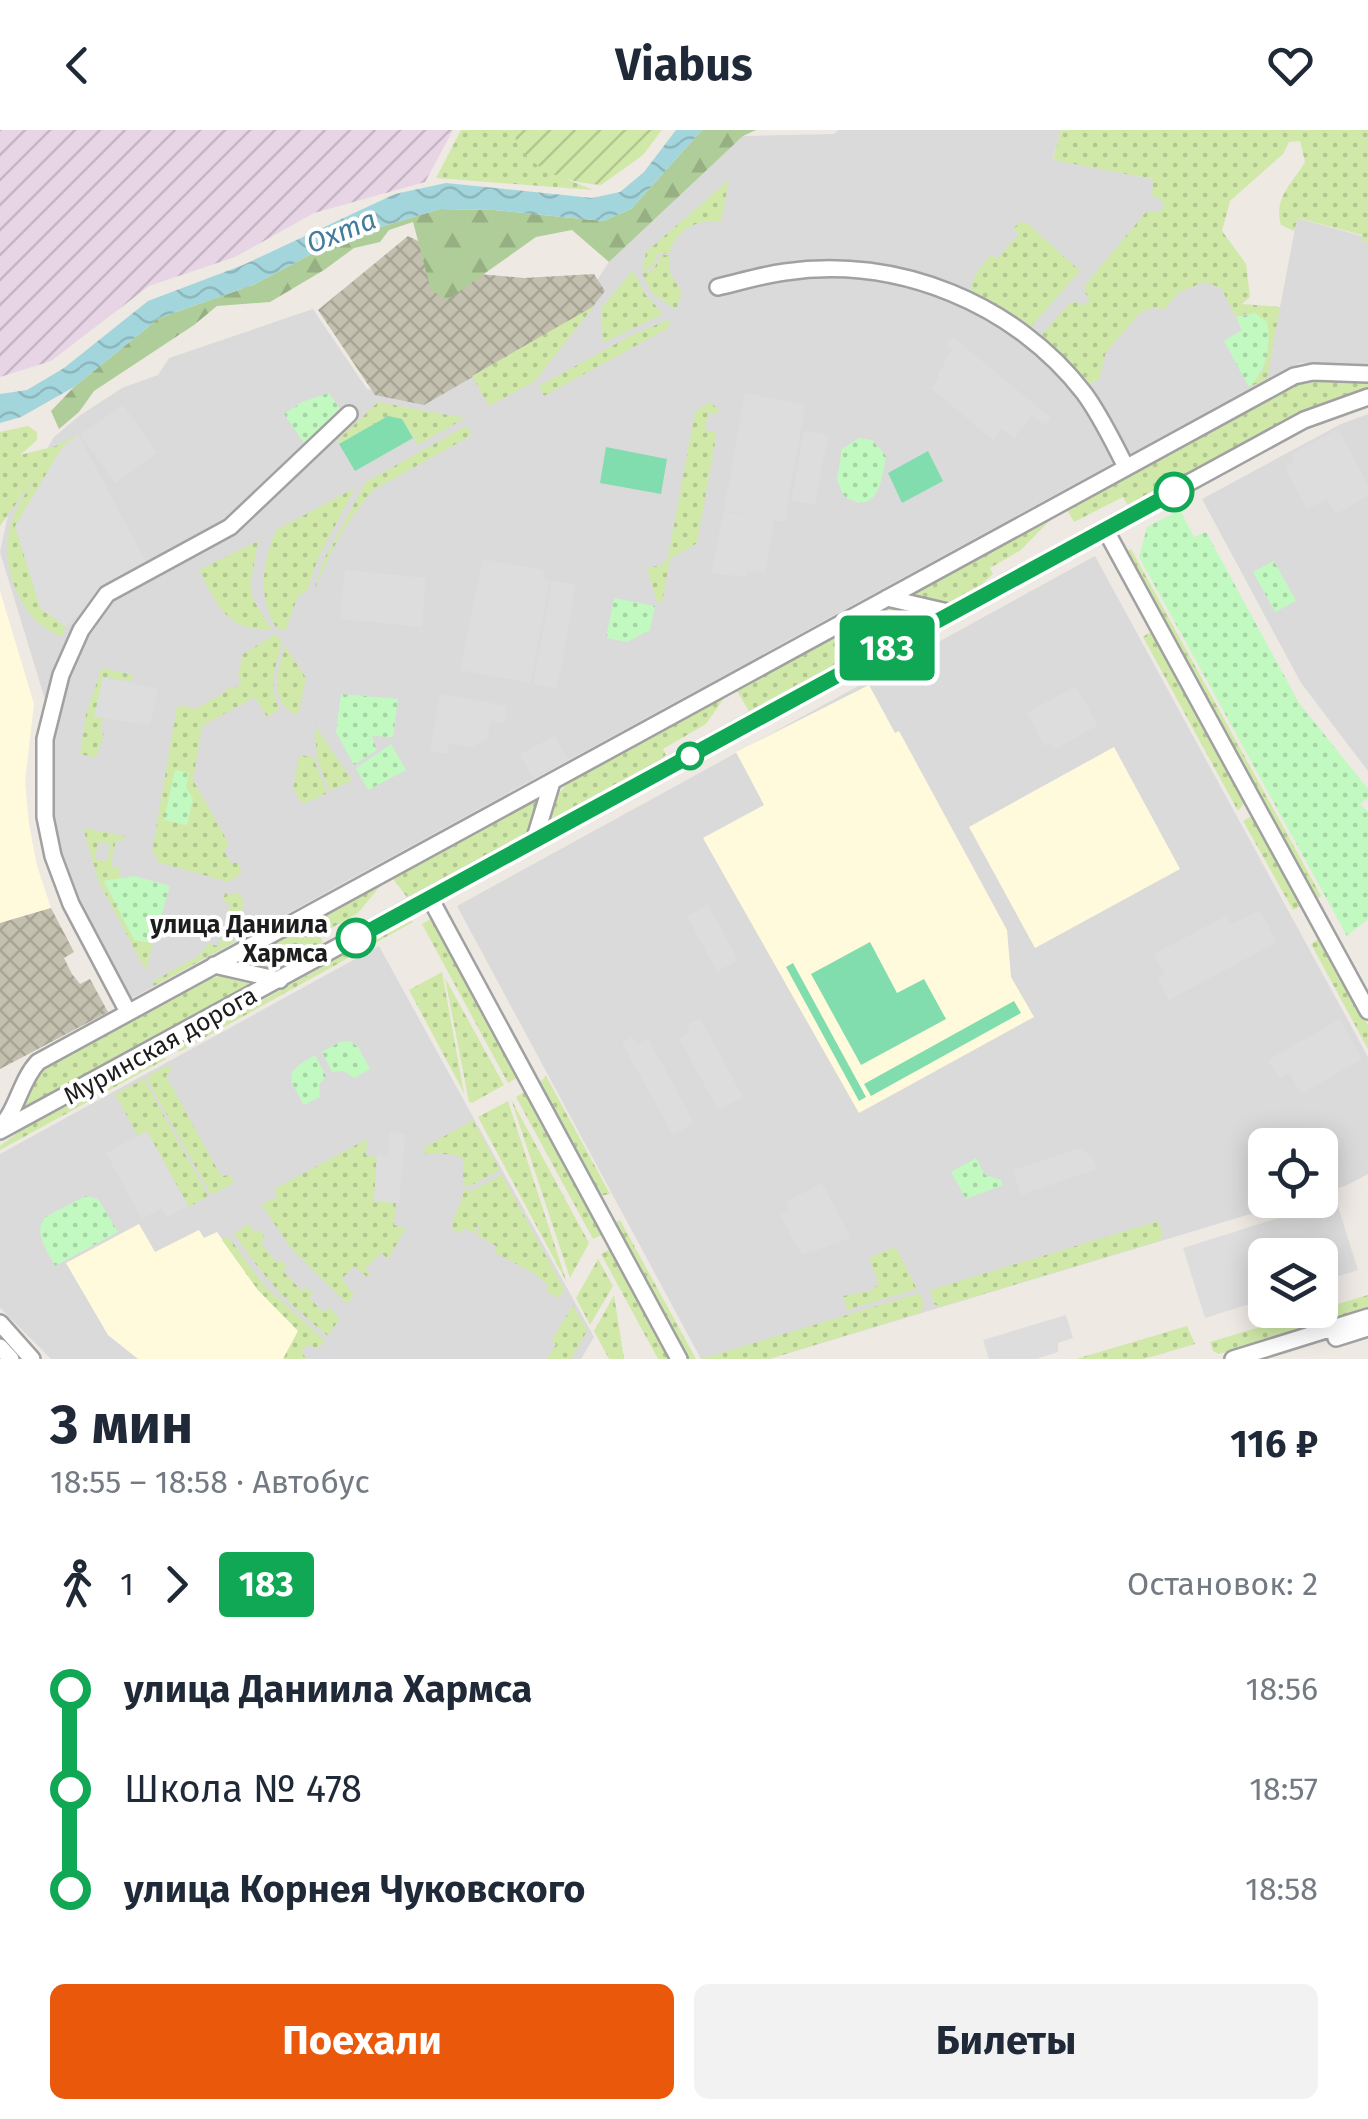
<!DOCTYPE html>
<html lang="ru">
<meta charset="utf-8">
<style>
:root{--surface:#fff;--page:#f2f2f3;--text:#1f2937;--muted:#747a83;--accent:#ea580c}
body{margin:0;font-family:"Fira Sans",sans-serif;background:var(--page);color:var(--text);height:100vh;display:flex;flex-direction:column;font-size:38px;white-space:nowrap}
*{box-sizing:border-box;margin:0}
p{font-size:32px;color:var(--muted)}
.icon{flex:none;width:55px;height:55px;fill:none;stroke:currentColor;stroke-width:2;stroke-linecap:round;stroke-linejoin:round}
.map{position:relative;height:1229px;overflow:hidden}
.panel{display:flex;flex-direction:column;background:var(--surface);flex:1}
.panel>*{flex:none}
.badge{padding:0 20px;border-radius:8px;font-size:35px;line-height:65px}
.controls{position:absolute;left:1248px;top:998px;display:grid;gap:20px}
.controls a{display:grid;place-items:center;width:90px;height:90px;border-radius:15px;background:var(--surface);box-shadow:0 5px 25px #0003;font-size:50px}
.map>.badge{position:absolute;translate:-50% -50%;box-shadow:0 0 0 5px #fff}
.legs{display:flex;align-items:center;gap:15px;height:110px;padding:0 50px;font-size:32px}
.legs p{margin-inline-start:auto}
.summary{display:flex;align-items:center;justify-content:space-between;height:170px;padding:0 50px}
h1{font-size:55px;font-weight:700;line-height:75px}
.button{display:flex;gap:20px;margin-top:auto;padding:20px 50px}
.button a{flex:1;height:115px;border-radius:15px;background:var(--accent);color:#fff;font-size:40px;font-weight:700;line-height:115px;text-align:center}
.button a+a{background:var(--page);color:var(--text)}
ul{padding:0 50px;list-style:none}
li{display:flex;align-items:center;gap:35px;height:100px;font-size:38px}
li i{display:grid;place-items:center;width:15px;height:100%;margin:0 12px;background:currentColor}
li i::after{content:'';width:25px;height:25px;margin:-12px;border:8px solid;border-radius:50%;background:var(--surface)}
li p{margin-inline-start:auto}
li:first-child i{background:linear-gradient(#0000 50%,currentColor 0)}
li:last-child i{background:linear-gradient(currentColor 50%,#0000 0)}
header{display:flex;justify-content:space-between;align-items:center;height:130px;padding:0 50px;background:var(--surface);font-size:45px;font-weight:700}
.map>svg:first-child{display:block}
</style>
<header><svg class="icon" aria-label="back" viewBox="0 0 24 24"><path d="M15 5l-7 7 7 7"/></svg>Viabus<svg class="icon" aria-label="heart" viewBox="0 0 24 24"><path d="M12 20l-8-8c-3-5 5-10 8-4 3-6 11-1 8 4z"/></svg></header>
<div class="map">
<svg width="1368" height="1229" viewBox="0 0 1368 1229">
<defs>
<pattern id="industrial-furrows" width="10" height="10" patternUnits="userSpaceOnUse" patternTransform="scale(2.5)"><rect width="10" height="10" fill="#e7d5e6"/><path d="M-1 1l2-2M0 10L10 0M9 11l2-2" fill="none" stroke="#c6b6c5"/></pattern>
<pattern id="construction-cross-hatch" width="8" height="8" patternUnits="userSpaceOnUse" patternTransform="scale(2.5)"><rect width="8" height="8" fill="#c3c0af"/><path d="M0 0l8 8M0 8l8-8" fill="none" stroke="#a7a596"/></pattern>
<pattern id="grass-dots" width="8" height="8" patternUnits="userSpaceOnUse" patternTransform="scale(2.5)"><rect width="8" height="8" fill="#d0e9a9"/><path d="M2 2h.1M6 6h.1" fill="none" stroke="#b2c791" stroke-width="1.8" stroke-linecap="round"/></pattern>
<pattern id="forest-firs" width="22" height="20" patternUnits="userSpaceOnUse" patternTransform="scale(2.5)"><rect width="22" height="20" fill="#afcd98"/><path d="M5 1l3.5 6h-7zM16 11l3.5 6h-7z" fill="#96b083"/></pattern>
<pattern id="park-dots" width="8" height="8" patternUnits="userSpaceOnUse" patternTransform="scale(2.5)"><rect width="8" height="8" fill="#c2f9c0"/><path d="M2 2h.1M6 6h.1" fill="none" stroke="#a6d5a5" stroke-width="1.8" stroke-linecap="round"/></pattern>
<pattern id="garden-furrows" width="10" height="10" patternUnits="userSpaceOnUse" patternTransform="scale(2.5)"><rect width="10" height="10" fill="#d0e9a9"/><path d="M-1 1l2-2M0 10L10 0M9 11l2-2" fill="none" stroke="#b2c791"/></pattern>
<pattern id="water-waves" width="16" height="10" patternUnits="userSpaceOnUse" patternTransform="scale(2.5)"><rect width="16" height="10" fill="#a3d6dc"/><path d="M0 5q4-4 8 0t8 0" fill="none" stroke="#8cb7bc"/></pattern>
</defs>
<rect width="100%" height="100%" fill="#eee9e3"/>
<path fill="#dbdada" d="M 838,0 L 1061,0 L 1053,29 L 1153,49 L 1202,150 L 1222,157 L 1238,180 L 1280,177 L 1297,88 L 1362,106 L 1361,111 L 1368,113 L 1368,235 L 1300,233 L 1267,249 L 127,871 L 75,774 L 52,700 L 47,576 L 0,422 L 8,385 L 54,307 L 79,286 L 122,258 L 158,245 L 169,228 L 313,179 L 367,259 L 410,268 L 472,237 L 534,246 L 609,132 L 743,6 L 834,4 Z
M 1368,284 L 1368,641 L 1301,553 L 1202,369 L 1341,294 Z
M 1095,426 L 1368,927 L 1368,1044 L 1345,1056 L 1320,1063 L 1320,1015 L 1265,1015 L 1265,1070 L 1297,1070 L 769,1229 L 701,1229 L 457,776 Z
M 379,816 L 594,1207 L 581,1229 L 51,1229 L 0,1178 L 0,1024 Z"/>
<path fill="url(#industrial-furrows)" d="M 0,0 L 453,0 L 425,52 L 314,83 L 235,127 L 149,156 L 51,231 L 0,247 Z"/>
<path fill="#fffadc" d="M 0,461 L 34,574 L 25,651 L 29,694 L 37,736 L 51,778 L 0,793 Z
M 869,555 L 895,603 L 899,601 L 1007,800 L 1011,847 L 1034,887 L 859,983 L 703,708 L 764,675 L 736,622 Z
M 1114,617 L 1180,739 L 1035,818 L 969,697 Z
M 139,1094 L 155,1122 L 199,1100 L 204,1108 L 217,1102 L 258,1160 L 299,1201 L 283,1229 L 138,1229 L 108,1205 L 66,1133 Z"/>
<path fill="url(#construction-cross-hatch)" d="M 408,106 L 450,127 L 457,142 L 524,148 L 594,144 L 605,161 L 591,179 L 424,275 L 375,265 L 318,180 Z
M 51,778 L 74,822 L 64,828 L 72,844 L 80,854 L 90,849 L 108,882 L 0,939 L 0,793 Z"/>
<path fill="url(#grass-dots)" d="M 461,0 L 510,0 L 554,44 L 593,60 L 436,48 Z
M 1061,0 L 1368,0 L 1368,113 L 1361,111 L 1362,105 L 1298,88 L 1294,101 L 1281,95 C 1273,67 1293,53 1305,32 L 1300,11 L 1289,12 L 1283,24 L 1230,71 L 1222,101 L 1246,134 L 1250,167 L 1242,174 L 1280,177 L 1267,249 L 1249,257 L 1263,240 L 1269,213 L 1248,183 L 1236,187 L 1221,158 L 1204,152 L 1178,163 L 1165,179 L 1152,178 L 1140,183 L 1106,222 L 1099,249 L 1085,256 L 1042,212 L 1043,203 L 1070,173 L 1076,172 L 1083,176 L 1090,169 L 1085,163 L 1085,155 L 1146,82 L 1161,81 L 1164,72 L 1152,65 L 1153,49 L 1053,30 Z
M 729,50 L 721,91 C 696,90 678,97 669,123 L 658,124 L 652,137 L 642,142 L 646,122 Z
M 1021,92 L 1027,93 L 1080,141 L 1029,199 L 974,167 C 966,151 981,137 991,125 L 997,129 L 1019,104 L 1013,98 Z
M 662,125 L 669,125 L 670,143 L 682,162 L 676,180 L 652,163 L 642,144 L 653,140 Z
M 633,140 L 645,164 L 663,184 L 603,213 L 601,178 Z
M 594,176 L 535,251 L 489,276 L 472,246 Z
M 670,189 L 670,197 L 544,266 L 539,256 L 630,206 Z
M 1310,251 L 1368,253 L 1368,259 L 1300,284 L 1129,377 L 1123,367 L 1074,392 L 1066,378 L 1292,256 Z
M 378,272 L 465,288 L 418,315 L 402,289 L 388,286 L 339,314 L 338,310 Z
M 710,272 L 719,280 L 716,284 L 708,283 L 705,300 L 715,302 L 716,307 L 697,413 L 670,429 L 662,473 L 657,472 L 647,438 L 662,435 L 668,427 L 695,282 Z
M 28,296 L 37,302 L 37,310 L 20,325 L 56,316 L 78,304 L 61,319 L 40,477 L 66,497 L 62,506 C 23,495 1,439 9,402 C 13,381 26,363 37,345 L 0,396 L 0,302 Z
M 466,296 L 472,305 L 375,359 C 346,388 328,426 313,464 L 323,431 L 366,352 Z
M 355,358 L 318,428 L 307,461 L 298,466 L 286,499 L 278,500 C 257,470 262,433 276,400 Z
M 1057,383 L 1021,420 L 990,438 L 993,444 C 964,471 949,481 910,465 Z
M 258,411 L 250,456 L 253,469 L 272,500 C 225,500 219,477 199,440 Z
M 1131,419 L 1321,766 L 1315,770 L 1125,422 Z
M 892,477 L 927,487 L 927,489 L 751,585 L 736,559 L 878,481 Z
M 1149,503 L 1154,505 L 1245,672 L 1238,681 L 1143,507 Z
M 276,504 L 282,513 C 276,534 267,559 280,579 L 267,587 L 255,567 L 202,596 L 193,650 L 229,714 L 224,721 L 231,733 L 239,733 L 241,744 L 228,752 L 157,732 L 158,728 L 152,722 L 177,576 L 191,577 L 193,580 L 224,563 L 230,556 L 232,559 L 242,553 L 238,545 L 243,524 Z
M 285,516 L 306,548 L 298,585 C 267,573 278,542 285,516 Z
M 102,538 L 133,545 L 131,551 L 103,547 L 95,587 L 103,588 L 100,602 L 104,603 L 96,628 L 80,624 L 86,584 Z
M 727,564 L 706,594 L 663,619 L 666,625 L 646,643 L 549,697 L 547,694 L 556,667 L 569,651 Z
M 315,596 L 352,650 L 330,661 L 317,630 Z
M 299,625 L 313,627 L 327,663 L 303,674 L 293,659 Z
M 537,667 L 540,668 L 534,692 L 523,708 L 409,770 L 391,746 Z
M 1250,687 L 1256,688 L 1303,775 L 1293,780 L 1243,691 Z
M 83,698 L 124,706 L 123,711 L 116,710 L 113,724 L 108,723 L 110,714 L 98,712 L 95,729 L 106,732 L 108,725 L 113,726 L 111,736 L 119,738 L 121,748 L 104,752 L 134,810 L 153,813 L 146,841 L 99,752 Z
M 385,750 L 358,783 L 319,805 L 323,812 C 289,840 278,845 235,832 Z
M 238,762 L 244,772 L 233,813 L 154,856 L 152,852 L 200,825 L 208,814 L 219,816 L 230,774 L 223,771 L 225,763 L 232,765 Z
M 410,788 L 413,792 L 179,922 L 177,918 Z
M 432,788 L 518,947 L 508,953 L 422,794 Z
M 1317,810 L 1322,811 L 1368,895 L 1368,919 L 1311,814 Z
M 442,842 L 464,963 L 409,860 Z
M 219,846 L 255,855 L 20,985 L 21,976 L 38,941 L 206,850 Z
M 445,848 L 504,955 L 472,973 L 469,972 Z
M 163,924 L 166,929 L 0,1020 L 0,1016 L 20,1001 Z
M 169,935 L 171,941 L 166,946 L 221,1046 L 230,1045 L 234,1053 L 211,1065 L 146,947 Z
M 546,946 L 610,1064 L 599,1066 L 538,954 Z
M 144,949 L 208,1066 L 189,1077 L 147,1002 L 138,1006 L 115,964 Z
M 526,961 L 597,1091 L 602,1105 L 593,1109 L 516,967 Z
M 511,969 L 589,1113 L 570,1148 Z
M 508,971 L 567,1153 L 478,987 Z
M 473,990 L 500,1040 L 470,1056 L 463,1055 L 463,1029 L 457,1025 L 423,1023 L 425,1017 Z
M 367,1009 L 366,1025 L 377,1027 L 374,1070 L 396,1073 L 394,1095 L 406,1098 L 388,1129 L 381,1123 L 365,1140 L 371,1145 L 367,1147 L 354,1136 L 342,1149 L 354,1165 L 347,1174 L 290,1117 L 261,1074 L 278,1067 L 274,1059 Z
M 502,1045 L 564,1159 L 559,1168 L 546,1161 L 549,1156 L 535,1144 L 494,1122 L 497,1117 L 476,1104 L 481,1096 L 504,1109 L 474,1093 L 478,1095 L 474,1103 L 465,1098 L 461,1103 L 452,1099 C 454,1081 461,1078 464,1060 L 471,1061 Z
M 620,1090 L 696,1229 L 685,1229 L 612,1094 Z
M 1158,1091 L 1163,1104 L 1159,1111 L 940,1177 L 934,1174 L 930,1160 Z
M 249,1094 L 255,1103 L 259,1100 L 265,1108 L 261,1113 L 277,1133 L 281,1130 L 287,1137 L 283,1141 L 302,1161 L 306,1157 L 313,1164 L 310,1169 L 324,1182 L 329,1178 L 340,1188 L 328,1206 C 290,1176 260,1144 234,1103 Z
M 228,1106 L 263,1154 L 325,1211 L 317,1218 L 307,1215 L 302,1223 L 307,1229 L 283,1229 L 298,1201 L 258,1160 L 222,1110 Z
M 612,1118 L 671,1229 L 658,1229 L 601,1124 Z
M 892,1118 L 897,1120 L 917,1159 L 847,1180 L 843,1166 L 870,1161 L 879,1154 L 869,1128 Z
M 598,1129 L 613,1156 L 590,1195 L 576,1168 Z
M 920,1163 L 924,1176 L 920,1183 L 769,1229 L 701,1229 Z
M 614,1165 L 624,1229 L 609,1229 L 594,1201 Z
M 1368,1165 L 1368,1179 L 1219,1224 L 1213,1221 L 1210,1212 Z
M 573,1175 L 587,1201 L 571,1229 L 547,1229 L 556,1214 L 551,1211 Z
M 1187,1196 L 1195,1214 L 1144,1229 L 1076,1229 Z"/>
<path fill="url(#forest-firs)" d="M 702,0 L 756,0 L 743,6 L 609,132 L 572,100 L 536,107 L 447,170 L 431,160 L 413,92 L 389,100 L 380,112 L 354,118 L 324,140 L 270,172 L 217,176 L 194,195 L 94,261 L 79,282 L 59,299 L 51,281 L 74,257 L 159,188 L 253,155 L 338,110 L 440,79 L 494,80 L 603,91 L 631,79 Z"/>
<path fill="url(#park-dots)" d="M 1255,183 L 1267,192 C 1271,215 1267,241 1249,257 L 1224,211 L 1242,200 L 1236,187 Z
M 329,263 L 340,279 L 304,313 L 284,284 L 302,272 Z
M 859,308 L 872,310 L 886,326 C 882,349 878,388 844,366 L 837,350 L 842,319 Z
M 1180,380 L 1194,407 L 1206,402 L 1299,573 L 1368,659 L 1368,668 L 1360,674 L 1368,682 L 1368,789 L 1347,806 L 1139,427 L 1147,397 Z
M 1274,431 L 1296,471 L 1275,482 L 1253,442 Z
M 614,468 L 655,476 L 650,500 L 627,512 L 606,508 Z
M 341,564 L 398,569 L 393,607 L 372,606 L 377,620 L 354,635 L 336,602 Z
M 391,614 L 406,640 L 368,660 L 356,638 Z
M 175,640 L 189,643 L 186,657 L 193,669 L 187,695 L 164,690 Z
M 134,746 L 170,756 L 153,813 L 134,810 L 104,751 Z
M 350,911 L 358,917 L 370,939 L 354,948 L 344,941 L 332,942 L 322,922 L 340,912 Z
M 315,925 L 326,946 L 319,955 L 320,967 L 304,975 L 292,953 L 291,944 L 297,936 Z
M 976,1028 L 985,1045 L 1001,1050 L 1003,1055 L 966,1069 L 951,1042 Z
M 86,1066 L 98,1069 L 118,1102 L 55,1136 C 47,1119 33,1104 45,1087 Z"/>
<path fill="url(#garden-furrows)" d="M 510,0 L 662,0 L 643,25 L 601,55 C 576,53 546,46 528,27 C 521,19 516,8 510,0 Z"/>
<path fill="#81ddae" d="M 388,286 L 402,289 L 413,308 L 355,341 L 339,314 Z
M 606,317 L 667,329 L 661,364 L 600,353 Z
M 928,321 L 943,351 L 902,373 L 888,343 Z
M 870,812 L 897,863 L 924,849 L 946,889 L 861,935 L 811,844 Z
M 793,833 L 866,967 L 859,971 L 786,837 Z
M 1014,871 L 1021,883 L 871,966 L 864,954 Z"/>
<path fill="#ddd" d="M 953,207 L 1051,288 L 1045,296 L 1032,286 L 1014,308 L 1002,299 L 993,310 L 931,258 L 940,247 L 937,244 L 945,234 L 943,231 L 952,220 L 946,214 Z
M 745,263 L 805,275 L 785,392 L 774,390 L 765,443 L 748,440 L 746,447 L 712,443 L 723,382 L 764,388 L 724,380 Z
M 123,275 L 157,323 L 115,353 L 80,305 Z
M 1338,299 L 1368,355 L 1368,366 L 1336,384 L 1327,369 L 1307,379 L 1285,338 L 1295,332 L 1291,324 Z
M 804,301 L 828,305 L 815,375 L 791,370 Z
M 78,304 L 147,434 L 101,461 L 66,497 L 40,478 L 15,396 L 61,319 Z
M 483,429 L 544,440 L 543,448 L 550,450 L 531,553 L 460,540 Z
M 345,440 L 426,448 L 422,497 L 340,489 Z
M 552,450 L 576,455 L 557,558 L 533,554 Z
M 103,547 L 158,559 L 150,595 L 94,587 Z
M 1076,556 L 1098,595 L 1054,620 L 1050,614 L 1045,616 L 1027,583 Z
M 440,564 L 507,576 L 505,593 L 491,591 L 487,609 L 472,617 L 449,613 L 447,624 L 430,621 Z
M 555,606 L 568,630 L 533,648 L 520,624 Z
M 708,775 L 738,830 L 717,842 L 687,786 Z
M 1256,782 L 1261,783 L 1277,812 L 1169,870 L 1158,848 L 1165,844 L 1154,824 L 1226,786 L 1232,794 Z
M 700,888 L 743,967 L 718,980 L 679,908 L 690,902 L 687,895 Z
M 1340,889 L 1362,929 L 1301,964 L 1290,943 L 1279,948 L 1268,930 Z
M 632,907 L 637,914 L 648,908 L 694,993 L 673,1005 L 622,913 Z
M 147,1001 L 188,1076 L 167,1087 L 162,1078 L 142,1089 L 106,1023 Z
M 390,1002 L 405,1004 L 399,1073 L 374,1071 L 377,1025 L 388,1026 Z
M 1079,1018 L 1093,1027 L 1097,1039 L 1021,1065 L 1013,1040 Z
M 822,1053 L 851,1108 L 802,1125 L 780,1085 L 790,1080 L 786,1072 Z
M 1336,1070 L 1358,1140 L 1320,1152 L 1320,1125 L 1265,1125 L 1265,1169 L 1205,1188 L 1183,1118 Z
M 1066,1185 L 1073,1208 L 1058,1213 L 1058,1222 L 1036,1229 L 989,1229 L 983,1210 Z"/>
<path fill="url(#water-waves)" d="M 676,0 L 702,0 L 631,79 L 603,91 L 494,80 L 440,79 L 338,110 L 253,155 L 159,188 L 74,257 L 21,287 L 0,293 L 0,264 L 27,260 L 64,238 L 148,171 L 243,135 L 395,64 L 446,53 L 592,68 L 620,62 L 644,42 Z"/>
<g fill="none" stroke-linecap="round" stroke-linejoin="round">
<g stroke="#a1a1a1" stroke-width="20">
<path id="minor" d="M 718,157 C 740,152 762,145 785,142 C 897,125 1016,174 1084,263 C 1101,286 1113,312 1126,337
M 1105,399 L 1368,881
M 887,468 L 952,483
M 534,711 L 552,652
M 430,768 L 679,1229
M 214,835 L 280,850
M 128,882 L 71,774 L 53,726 L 45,687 L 45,609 L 61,545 L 81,500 L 107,464 L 230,397 L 349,284
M 0,997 C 18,979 20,951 38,932 L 1294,246 L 1313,242 L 1368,244
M 0,1001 L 1304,290 L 1368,267
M 0,1193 L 32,1229
M 1336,1208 L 1368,1198
M 0,1217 L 11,1229
M 1233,1229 L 1368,1187"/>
</g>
<use href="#minor" stroke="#fff" stroke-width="15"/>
</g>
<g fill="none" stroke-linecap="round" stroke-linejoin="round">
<g stroke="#fff" stroke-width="22">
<path id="line-1" d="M 356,808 L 1174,362"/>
</g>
<use href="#line-1" stroke="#10a855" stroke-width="15"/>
</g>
<g fill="#fff" stroke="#10a855" stroke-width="5">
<circle cx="1174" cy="362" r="18"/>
<circle cx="690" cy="626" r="12"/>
<circle cx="356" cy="808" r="18"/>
</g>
<g text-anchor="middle" stroke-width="8" stroke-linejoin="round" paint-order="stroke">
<g font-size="25" font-weight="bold" fill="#1d1d1d" stroke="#fff" text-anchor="end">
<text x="328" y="803">улица Даниила<tspan x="328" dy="29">Хармса</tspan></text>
</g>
<g font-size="25" fill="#1d1d1d" stroke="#fff">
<text transform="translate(160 915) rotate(-29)" y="9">Муринская дорога</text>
</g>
<g font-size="28" font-style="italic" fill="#447c9c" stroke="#fff">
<text transform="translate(341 101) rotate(-22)" y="10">Охта</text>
</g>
</g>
</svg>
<div class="controls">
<a><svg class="icon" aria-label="locate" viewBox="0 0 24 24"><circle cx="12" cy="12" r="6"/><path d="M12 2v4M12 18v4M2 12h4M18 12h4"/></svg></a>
<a><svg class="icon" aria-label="layers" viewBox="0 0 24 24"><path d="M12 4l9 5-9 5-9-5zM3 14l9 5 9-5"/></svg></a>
</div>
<b class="badge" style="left:887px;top:518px;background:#10a855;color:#fff">183</b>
</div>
<section class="panel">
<div class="summary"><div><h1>3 мин</h1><p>18:55 – 18:58 · Автобус</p></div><b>116 ₽</b></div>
<div class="legs"><svg class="icon" aria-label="walk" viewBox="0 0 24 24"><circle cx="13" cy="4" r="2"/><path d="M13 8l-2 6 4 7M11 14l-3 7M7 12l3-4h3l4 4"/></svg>1<svg class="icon" aria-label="forward" viewBox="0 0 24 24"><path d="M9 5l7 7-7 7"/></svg><b class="badge" style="background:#10a855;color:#fff">183</b><p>Остановок: 2</p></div>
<ul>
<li><i style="color:#10a855"></i><b>улица Даниила Хармса</b><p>18:56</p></li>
<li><i style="color:#10a855"></i><span>Школа № 478</span><p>18:57</p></li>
<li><i style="color:#10a855"></i><b>улица Корнея Чуковского</b><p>18:58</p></li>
</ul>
<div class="button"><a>Поехали</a><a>Билеты</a></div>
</section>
